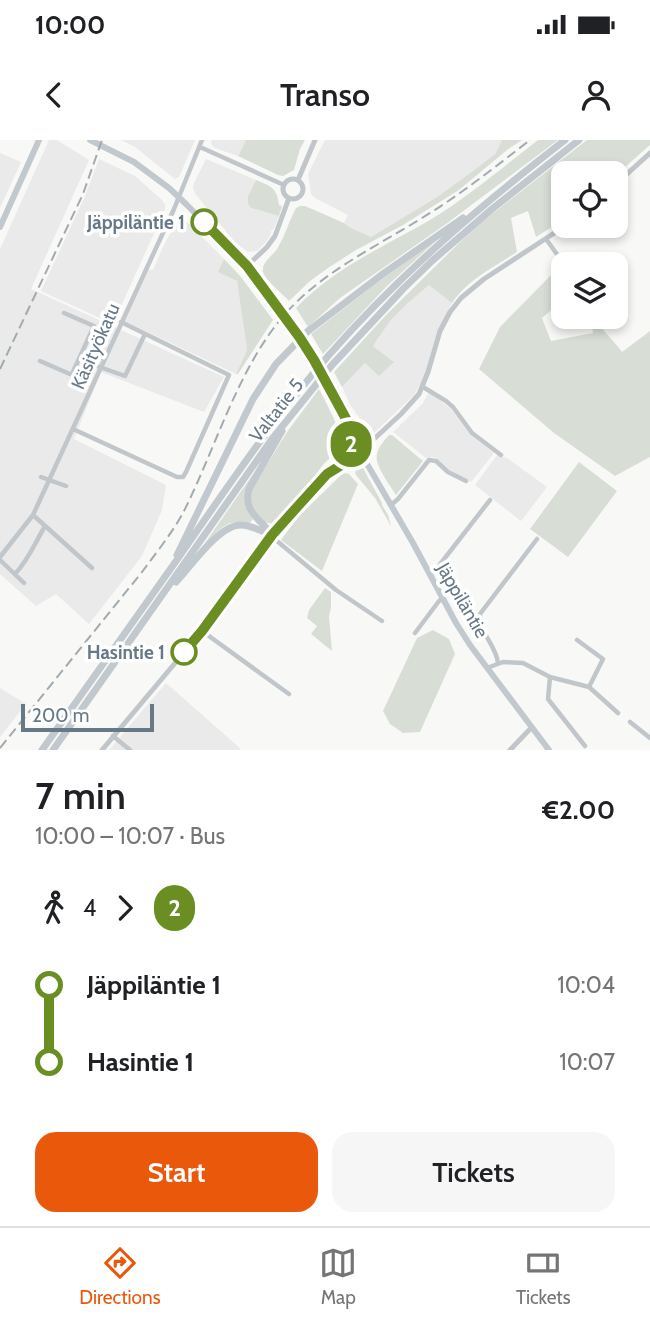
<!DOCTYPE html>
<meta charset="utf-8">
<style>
:root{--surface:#fff;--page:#f6f6f6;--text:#202124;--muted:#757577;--line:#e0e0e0;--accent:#ea580c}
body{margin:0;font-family:Cabin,sans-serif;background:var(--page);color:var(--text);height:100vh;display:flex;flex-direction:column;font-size:26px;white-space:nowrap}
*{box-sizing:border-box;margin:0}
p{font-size:23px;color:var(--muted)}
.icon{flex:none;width:38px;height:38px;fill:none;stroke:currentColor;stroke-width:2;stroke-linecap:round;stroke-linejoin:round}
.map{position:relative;height:610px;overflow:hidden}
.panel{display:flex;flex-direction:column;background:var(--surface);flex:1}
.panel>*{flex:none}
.badge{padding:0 14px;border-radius:23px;font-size:24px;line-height:46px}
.fabs{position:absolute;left:551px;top:21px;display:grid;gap:14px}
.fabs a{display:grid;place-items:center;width:77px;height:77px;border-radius:14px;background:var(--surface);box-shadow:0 4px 10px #0003;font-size:35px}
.scale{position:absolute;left:21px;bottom:18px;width:133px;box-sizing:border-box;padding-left:7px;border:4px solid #677987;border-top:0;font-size:19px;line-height:24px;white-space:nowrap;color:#677987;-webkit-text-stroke:5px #fff;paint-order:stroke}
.map>.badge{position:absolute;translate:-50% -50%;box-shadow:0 0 0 4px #fff}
.legs{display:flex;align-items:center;gap:10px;height:77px;padding:0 35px;font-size:23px}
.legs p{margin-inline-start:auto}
.headline{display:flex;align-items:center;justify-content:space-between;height:119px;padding:0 35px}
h1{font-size:38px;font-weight:600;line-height:52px}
.cta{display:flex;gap:14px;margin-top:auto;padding:14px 35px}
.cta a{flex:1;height:80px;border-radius:21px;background:var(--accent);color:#fff;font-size:28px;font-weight:600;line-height:80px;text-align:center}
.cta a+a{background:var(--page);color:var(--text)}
ul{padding:0 35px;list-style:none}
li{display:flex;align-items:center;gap:24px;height:77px;font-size:26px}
li i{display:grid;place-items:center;width:10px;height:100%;margin:0 9px;background:currentColor}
li i::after{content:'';width:18px;height:18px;margin:-9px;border:5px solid;border-radius:50%;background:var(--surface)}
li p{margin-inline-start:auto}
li:first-child i{background:linear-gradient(#0000 50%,currentColor 0)}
li:last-child i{background:linear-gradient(currentColor 50%,#0000 0)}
.status{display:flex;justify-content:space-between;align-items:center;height:49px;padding:0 35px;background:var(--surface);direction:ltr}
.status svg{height:19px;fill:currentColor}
header{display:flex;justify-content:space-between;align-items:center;height:91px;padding:0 35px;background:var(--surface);font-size:32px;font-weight:600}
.dock{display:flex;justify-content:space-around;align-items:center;height:98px;border-top:2px solid var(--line);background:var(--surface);font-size:19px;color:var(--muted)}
.dock a{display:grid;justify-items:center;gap:4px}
.dock .active{color:var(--accent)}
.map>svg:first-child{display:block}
</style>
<div class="status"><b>10:00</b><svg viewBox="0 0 49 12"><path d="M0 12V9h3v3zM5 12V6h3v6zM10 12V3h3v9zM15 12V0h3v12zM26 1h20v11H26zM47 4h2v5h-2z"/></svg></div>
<header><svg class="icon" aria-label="back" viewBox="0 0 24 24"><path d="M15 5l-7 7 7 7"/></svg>Transo<svg class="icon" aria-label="person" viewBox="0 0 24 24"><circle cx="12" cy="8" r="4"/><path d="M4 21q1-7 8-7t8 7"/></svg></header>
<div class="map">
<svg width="650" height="610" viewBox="0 0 650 610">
<rect width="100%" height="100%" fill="#f8f9f6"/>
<path fill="#e9eae9" d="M 49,0 L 57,0 L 89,20 L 31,149 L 224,237 L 204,272 L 101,232 L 74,299 L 166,345 L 162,370 L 142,416 L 89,484 L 56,454 L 36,466 L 0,434 L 0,109 Z
M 121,0 L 195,0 L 179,37 L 175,39 L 135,7 Z
M 211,0 L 246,0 L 238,16 L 215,8 L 212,6 Z
M 325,0 L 502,0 L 495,14 L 477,28 L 437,57 L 371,97 L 349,87 L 344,83 L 348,75 L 315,58 L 311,54 L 308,34 Z
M 0,13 L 21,22 L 0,68 Z
M 99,19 L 135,36 L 162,60 L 165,65 L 165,69 L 113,184 L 41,151 L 85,56 Z
M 206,19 L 256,40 L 248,56 L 251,68 L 279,76 L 274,88 L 271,91 L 270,96 L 267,100 L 266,102 L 257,111 L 248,112 L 235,102 L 196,55 L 193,48 L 194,43 Z
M 181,76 L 224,119 L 219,132 L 237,141 L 247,210 L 236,234 L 124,181 L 148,129 L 153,130 L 162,109 L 177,80 Z
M 430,144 L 452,163 L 435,198 L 425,235 L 414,255 L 372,295 L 351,266 L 342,247 L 365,223 L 393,221 L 373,206 L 390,181 L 408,163 Z
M 429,252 L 451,269 L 472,296 L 494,313 L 471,342 L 451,331 L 434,317 L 426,318 L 393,292 L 423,263 Z
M 497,315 L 507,318 L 547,347 L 521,381 L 475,345 Z
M 166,543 L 241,609 L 239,610 L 109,610 Z
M 0,548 L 26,564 L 0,597 Z"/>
<path fill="#d8ded5" d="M 246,0 L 305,0 L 300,9 L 294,30 L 283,36 L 278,35 L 238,16 Z
M 502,0 L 522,0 L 507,10 L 459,50 L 403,85 L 356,110 L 328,128 L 310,141 L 289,161 C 283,154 265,140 263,132 C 261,123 272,116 277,109 C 285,96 289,81 296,68 L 300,66 L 305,66 L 344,83 L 349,87 L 371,97 L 437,57 L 477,28 L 495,14 Z
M 538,0 L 558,0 L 446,84 L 340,158 L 308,187 L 296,168 C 334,128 383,107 430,80 C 468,57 503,27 538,0 Z
M 587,0 L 650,0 L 650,5 L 616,35 L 616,33 L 564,33 L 563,80 L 536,97 L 528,71 L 511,78 L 517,112 C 494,127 467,140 452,163 L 429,145 L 408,163 L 390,181 L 373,206 L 394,222 L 379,236 L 365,223 L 342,247 L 334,232 L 387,174 L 460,102 L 483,81 Z
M 256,40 C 270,46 277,47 279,65 L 282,66 L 279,76 L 251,68 L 248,64 L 248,56 Z
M 438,99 L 386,147 L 323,214 L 311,194 L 392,131 Z
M 224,119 L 241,137 L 273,180 L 238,234 L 236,234 L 247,210 L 237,141 L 218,132 Z
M 561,125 L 563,129 L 563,160 L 542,178 L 551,201 L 593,193 L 591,177 L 594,177 C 603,192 612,198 622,212 L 650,191 L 650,317 L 615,336 L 554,293 L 479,229 L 500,187 Z
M 319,249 C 325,261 343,292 340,304 C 338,312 328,319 323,325 C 314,336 284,379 274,383 C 268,385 260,380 256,374 C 251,367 250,357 252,349 L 287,292 Z
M 389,295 L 392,295 L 423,321 L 396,355 C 390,345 374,325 377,314 C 378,307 385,300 389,295 Z
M 262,321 C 252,340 236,360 253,379 L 250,383 C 243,382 235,381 228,384 C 214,391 199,413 189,426 Z
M 579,322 L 617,351 L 568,417 L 530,389 Z
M 363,328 L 382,363 L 382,365 L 388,375 L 391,386 L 375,358 L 356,335 L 355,331 Z
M 345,333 L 349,334 L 358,344 L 322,431 L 281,400 L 298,377 L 341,335 Z
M 325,448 L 331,452 L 331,468 L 329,476 L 332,511 L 311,494 L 317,486 L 307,478 L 309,470 Z
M 433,490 L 449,499 L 455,514 L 420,592 L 403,593 L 390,584 L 383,571 L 417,498 Z"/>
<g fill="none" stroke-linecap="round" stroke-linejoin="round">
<path stroke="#c1c6ca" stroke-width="4.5" d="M 200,7 L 284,45
M 546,99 L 564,124
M 64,173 L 94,186 L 72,234
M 91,214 L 105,219
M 40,221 L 86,241
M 94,225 L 125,236 L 145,194
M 423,247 L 446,261 L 453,267 L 472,293 L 501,315
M 73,289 L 177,337 L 183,337 L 186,332 L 229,235 L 121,182
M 41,337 L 66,346
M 391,365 L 398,359 L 429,320 L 436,321 L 448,332 L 466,341
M 33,375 L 92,428
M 272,395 L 277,401 L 336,450 L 382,481
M 0,417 L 33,375 L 174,69 L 202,0
M 0,420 L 24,443
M 15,434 C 29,419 35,403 45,386
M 430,434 L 434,432 L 490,360
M 202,491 L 289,554
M 415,493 L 439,461 L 443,458
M 577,500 L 603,519 L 589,547
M 498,523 C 496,505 479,493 480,474 L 537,399
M 487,528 L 503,522 L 523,523 L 550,537 L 589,547 L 618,573
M 550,537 L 548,559 L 585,606
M 630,582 L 650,598
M 113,596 L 130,610"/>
<path stroke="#c1c6ca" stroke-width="5" d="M283 49a10 10 0 1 1 20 0a10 10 0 1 1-20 0Z
M 298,40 L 315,0
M 616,44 L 650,13
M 247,126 L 267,107 L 275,96 L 289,58
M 367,303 L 374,299 L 401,274 L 419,254 L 428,232 L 440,191 L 450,172 L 461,158 L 484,139 L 565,86
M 102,610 L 202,491 L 272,395
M 510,610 L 532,587"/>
<path stroke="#c1c8ce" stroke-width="6" d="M 90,0 L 134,22 L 169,48 L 187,65 L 247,126 L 300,198 L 357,299
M 0,87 L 39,0
M 356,316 L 352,312 L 351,307 L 355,300 C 361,298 366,300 369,306 L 368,313 L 363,317
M 363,317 L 413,403 L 456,483 L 470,505 L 549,610
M 333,330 L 356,316
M 272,395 L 351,307"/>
<path stroke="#c1c8ce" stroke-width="7" d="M 272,395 C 260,378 243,373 249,349 L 282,291
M 177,415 L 253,259 L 276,224 L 308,191 L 384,133 L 463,78
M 176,442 C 191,426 220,384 241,385 C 252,385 262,392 272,395
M 42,610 C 86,548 130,486 174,424 C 224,352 272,280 329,215 C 400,134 480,66 565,0
M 53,610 L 272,299 L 332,225 L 404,148 L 433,120 L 492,69 L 579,0"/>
<path stroke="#a2aaaf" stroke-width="2" stroke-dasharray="10 5" stroke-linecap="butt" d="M 0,229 L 83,54 L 102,0
M 0,608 L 142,432 C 156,413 173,392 184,371 C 214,311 234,242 273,189 C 311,137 369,111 422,78 C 460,55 495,27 530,0"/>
</g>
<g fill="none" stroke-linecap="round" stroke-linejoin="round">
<g stroke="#fff" stroke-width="16">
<path id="line-1" d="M 184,512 L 202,491 L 272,395 L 298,366 L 327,334 L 356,316 C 349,311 349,303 357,299 L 314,220 L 300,198 L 247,126 L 204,82"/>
</g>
<use href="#line-1" stroke="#6b8e23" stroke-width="10"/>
</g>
<g fill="#fff" stroke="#6b8e23" stroke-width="3.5">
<circle cx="204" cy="82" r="12"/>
<circle cx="184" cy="512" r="12"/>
</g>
<g text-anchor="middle" stroke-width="7" stroke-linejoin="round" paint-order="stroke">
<g font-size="19" font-weight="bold" fill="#677987" stroke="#fff" text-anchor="end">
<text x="185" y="89">Jäppiläntie 1</text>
<text x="165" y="519">Hasintie 1</text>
</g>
<g font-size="19" fill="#677987" stroke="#fff">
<text transform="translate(95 206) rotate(-66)" y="7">Käsityökatu</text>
<text transform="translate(276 270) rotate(-52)" y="7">Valtatie 5</text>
<text transform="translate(463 460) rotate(60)" y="7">Jäppiläntie</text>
</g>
</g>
</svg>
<div class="fabs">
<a><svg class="icon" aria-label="locate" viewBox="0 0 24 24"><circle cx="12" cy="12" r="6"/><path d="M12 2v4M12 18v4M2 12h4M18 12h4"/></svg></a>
<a><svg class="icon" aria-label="layers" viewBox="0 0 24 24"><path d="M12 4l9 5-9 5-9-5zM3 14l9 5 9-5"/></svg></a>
</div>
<div class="scale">200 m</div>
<b class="badge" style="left:351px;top:304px;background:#6b8e23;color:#fff">2</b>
</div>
<section class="panel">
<div class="headline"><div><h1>7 min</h1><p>10:00 – 10:07 · Bus</p></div><b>€2.00</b></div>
<div class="legs"><svg class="icon" aria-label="walk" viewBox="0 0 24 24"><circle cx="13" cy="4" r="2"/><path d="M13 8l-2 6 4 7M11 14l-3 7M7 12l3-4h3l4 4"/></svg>4<svg class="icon" aria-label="forward" viewBox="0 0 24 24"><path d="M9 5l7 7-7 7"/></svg><b class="badge" style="background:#6b8e23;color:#fff">2</b></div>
<ul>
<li><i style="color:#6b8e23"></i><b>Jäppiläntie 1</b><p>10:04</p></li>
<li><i style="color:#6b8e23"></i><b>Hasintie 1</b><p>10:07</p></li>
</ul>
<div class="cta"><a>Start</a><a>Tickets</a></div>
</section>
<nav class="dock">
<a class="active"><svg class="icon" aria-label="directions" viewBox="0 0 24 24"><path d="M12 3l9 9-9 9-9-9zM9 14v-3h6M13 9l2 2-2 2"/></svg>Directions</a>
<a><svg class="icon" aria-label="map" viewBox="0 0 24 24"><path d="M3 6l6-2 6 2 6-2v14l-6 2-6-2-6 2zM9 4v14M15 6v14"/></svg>Map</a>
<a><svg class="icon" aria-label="tickets" viewBox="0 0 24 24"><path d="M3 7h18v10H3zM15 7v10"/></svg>Tickets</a>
</nav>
